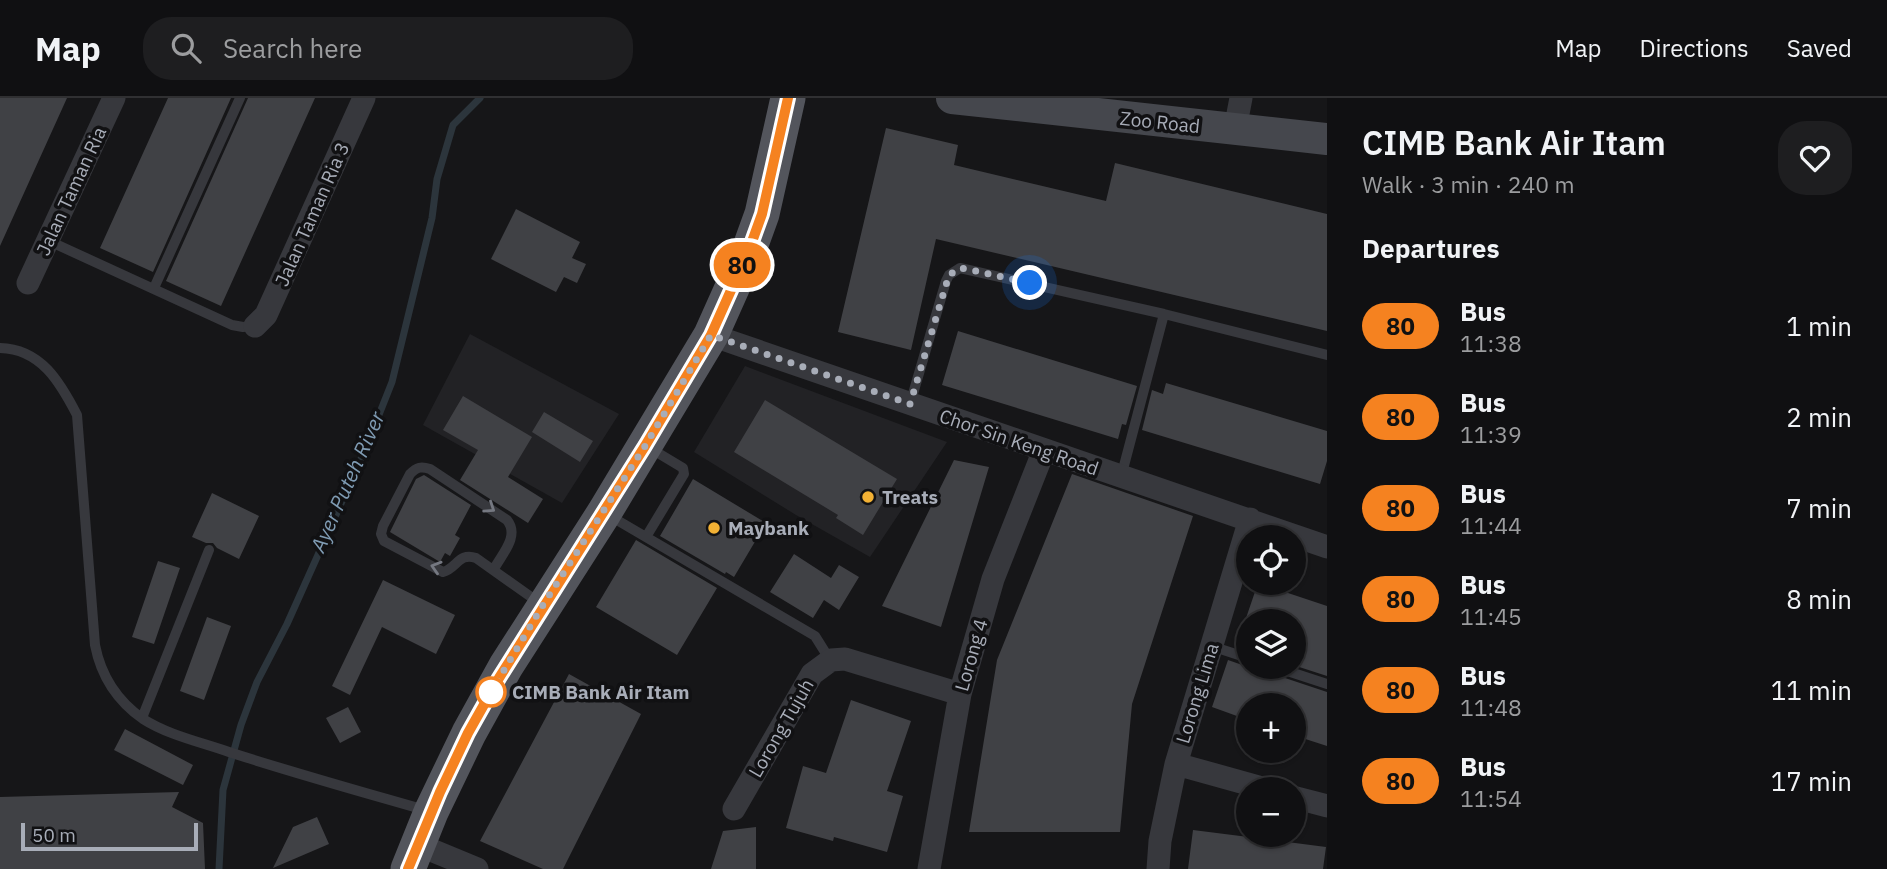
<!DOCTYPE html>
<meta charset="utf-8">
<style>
:root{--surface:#101012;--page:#1e1e20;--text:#f1f3f6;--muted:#9c9d9f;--line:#303032}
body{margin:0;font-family:"IBM Plex Sans",sans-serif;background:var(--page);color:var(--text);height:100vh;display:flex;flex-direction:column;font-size:26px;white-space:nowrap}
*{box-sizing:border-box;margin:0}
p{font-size:23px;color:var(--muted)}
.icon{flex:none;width:38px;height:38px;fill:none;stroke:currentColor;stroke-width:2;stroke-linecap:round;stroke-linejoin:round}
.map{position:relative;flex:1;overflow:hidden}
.side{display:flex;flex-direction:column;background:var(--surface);width:560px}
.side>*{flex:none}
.badge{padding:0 14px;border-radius:23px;font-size:24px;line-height:46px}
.tools{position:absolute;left:1236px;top:427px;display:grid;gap:14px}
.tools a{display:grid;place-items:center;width:70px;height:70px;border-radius:50%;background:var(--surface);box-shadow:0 2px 5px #0004,0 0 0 2px var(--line);font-size:35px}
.scale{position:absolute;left:21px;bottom:18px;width:177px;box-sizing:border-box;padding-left:7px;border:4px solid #a8adb8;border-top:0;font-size:19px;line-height:24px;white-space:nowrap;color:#a8adb8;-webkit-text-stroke:5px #111113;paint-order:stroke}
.you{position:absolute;width:35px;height:35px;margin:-18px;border:5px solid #fff;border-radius:50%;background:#1a73e8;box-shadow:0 0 0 10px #1a73e833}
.map>.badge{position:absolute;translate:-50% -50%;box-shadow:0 0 0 4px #fff}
h2{padding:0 35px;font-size:26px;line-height:63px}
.round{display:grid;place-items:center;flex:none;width:74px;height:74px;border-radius:28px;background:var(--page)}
.headline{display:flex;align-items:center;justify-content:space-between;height:119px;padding:0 35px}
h1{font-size:33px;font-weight:600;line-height:52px}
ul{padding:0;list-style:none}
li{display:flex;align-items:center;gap:21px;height:91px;padding:0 35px}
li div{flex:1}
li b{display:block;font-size:26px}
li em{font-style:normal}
li .badge{min-width:77px;font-weight:700;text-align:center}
header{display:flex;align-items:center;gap:42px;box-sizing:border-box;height:98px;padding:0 35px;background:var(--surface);border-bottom:2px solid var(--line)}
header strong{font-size:33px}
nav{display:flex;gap:38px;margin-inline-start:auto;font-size:24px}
.search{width:490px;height:63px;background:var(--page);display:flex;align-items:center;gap:18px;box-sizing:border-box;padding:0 24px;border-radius:28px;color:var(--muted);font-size:26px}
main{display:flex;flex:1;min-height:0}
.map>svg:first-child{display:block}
</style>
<header>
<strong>Map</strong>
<div class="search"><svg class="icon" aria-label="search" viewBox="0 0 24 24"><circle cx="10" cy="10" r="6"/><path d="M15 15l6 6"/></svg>Search here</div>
<nav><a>Map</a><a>Directions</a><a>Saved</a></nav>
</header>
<main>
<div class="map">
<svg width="1327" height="771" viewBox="0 0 1327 771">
<rect width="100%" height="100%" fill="#161618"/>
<path fill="#222225" d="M 470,236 L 619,316 L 562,405 L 423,327 Z
M 745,268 L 947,344 L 870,459 L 796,417 L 694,354 Z"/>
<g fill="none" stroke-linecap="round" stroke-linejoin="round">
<path stroke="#2c353c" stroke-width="7" d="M 219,771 L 223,692 L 241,627 L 257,584 L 287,526 L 365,352 L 392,284 L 432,120 L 437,81 L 453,27 L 480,0"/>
</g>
<path fill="#404145" d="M 0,0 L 67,0 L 0,148 Z
M 168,0 L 231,0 L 153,174 L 100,150 Z
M 248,0 L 315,0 L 221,208 L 166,183 Z
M 886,30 L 958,47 L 954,67 L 1106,103 L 1115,65 L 1327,116 L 1327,233 L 936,141 L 911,252 L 838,234 Z
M 516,111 L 580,144 L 572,160 L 586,166 L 577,185 L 564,179 L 556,194 L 491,161 Z
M 958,233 L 1137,288 L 1126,327 L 1122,326 L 1118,341 L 942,287 Z
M 1166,285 L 1327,333 L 1327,363 L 1320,386 L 1142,332 L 1152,292 L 1163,296 Z
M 463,298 L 532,339 L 508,379 L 543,401 L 528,425 L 460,382 L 478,352 L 443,332 Z
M 765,302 L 897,381 L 863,437 L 836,420 L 838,417 L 734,354 Z
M 544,314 L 593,343 L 580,364 L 532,334 Z
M 954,362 L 989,369 L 941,529 L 882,508 Z
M 1072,376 L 1193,418 L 1132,606 L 1120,734 L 969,734 L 997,562 Z
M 424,377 L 471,407 L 455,437 L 460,440 L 450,458 L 445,455 L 440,464 L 390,434 L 416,381 Z
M 693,381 L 766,425 L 734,479 L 726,474 L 725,476 L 660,438 Z
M 212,395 L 259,418 L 239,461 L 217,450 L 213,445 L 206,445 L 192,439 Z
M 636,442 L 717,490 L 677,557 L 596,509 Z
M 794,456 L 831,480 L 839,467 L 859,479 L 839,512 L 824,502 L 813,520 L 770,494 Z
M 158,463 L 180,470 L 154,546 L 132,539 Z
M 383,482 L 455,517 L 436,556 L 382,529 L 350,597 L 332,588 Z
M 1258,485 L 1327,508 L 1327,578 L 1293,567 L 1293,523 L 1245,523 Z
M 207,519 L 231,528 L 204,602 L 180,593 Z
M 1228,562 L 1248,569 L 1256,569 L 1273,576 L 1327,594 L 1327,648 L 1293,637 L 1293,607 L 1248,607 L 1248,622 L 1212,609 Z
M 569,576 L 641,616 L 563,771 L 543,771 L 480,743 Z
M 851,602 L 911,623 L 887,693 L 903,698 L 887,754 L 834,739 L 833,743 L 786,730 L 803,668 L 826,675 Z
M 348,609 L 361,634 L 340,645 L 326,620 Z
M 125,631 L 193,667 L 183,687 L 114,652 Z
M 179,694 L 172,709 L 203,725 L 205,771 L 0,771 L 0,699 Z
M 317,719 L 329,746 L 273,770 L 293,729 Z
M 756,729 L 756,771 L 711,771 L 723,733 Z
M 1193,732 L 1326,749 L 1323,771 L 1188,771 Z"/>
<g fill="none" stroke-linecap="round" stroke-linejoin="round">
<path stroke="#37383d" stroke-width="10" d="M 49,143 L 232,227 L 243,229 L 255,228
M 154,190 L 240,0
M 0,250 C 41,251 60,284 77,317 L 95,547 C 101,578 116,602 143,621 C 168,637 200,644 229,654 C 294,675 359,693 425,712
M 910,306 L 946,183 L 949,177 L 960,170 L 1164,216 L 1327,257
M 1121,379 L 1164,216
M 610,418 L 815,538 L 830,562
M 646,439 L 684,376 L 683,370 L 648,349
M 494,471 C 502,456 520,438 507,422 L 430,371 C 421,368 417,369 410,376 L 383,428 L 381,436 L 384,443 L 443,474 C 457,470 459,454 476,460 L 541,506
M 1211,548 L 1248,560
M 1275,569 L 1327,586
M 142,620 L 209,452"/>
<path stroke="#37383d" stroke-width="23" d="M 1235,31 L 1241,0
M 28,185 L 114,0
M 255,228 L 266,217 L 364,0
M 711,237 L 1327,449
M 1176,666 L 1266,691
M 1293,699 L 1327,708
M 734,711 L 812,576 L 831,562 L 845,561 L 960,596
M 419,747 L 477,771
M 929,771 L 960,596 L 993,481 L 1044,352
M 1158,771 L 1160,743 L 1176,666 L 1250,421"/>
<path stroke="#45474d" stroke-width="32" d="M 952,0 L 1327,41"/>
<path stroke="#53555c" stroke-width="35" d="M 408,771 L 431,714 L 469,635 L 506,568 L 604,415 L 711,237 L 749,152 L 762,116 L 788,0"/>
</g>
<defs><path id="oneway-chevron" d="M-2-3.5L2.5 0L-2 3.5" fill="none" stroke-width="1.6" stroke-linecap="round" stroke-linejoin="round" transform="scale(1.75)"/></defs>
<g stroke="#757881">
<use href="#oneway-chevron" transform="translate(490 410) rotate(34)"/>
<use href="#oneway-chevron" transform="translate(436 469) rotate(-163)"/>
</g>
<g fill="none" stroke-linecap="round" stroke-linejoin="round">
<g stroke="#fff" stroke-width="16">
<path id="line" d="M 408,771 L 440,694 L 468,635 L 499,580 L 645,348 L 711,237 L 749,152 L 762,116 L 788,0"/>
</g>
<use href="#line" stroke="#f58220" stroke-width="10"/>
<path stroke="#a8adb8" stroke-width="7" stroke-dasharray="0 12.6" d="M 491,594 L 543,507 L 645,348 L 711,237 L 910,306 L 949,177 L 960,170 L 967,171 L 1030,185"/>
</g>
<g fill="#f2b134" stroke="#111113" stroke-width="2.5">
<circle cx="868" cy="399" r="7"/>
<circle cx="714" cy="430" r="7"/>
</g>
<circle fill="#fff" stroke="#f58220" stroke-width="3.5" cx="491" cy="594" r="14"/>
<g text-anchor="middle" stroke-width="7" stroke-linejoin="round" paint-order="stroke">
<g font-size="19" fill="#a8adb8" stroke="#111113">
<text transform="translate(1160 24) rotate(6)" y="7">Zoo Road</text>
<text transform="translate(71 93) rotate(-65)" y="7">Jalan Taman Ria</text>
<text transform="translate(312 116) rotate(-66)" y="7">Jalan Taman Ria 3</text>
<text transform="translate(1019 344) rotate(19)" y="7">Chor Sin Keng Road</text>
<text transform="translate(971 557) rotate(-74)" y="7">Lorong 4</text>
<text transform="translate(1197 595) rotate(-73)" y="7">Lorong Lima</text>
<text transform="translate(781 630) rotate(-60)" y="7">Lorong Tujuh</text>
</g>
<g font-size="19" font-weight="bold" fill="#a8adb8" stroke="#111113" text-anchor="start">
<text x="882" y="406">Treats</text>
<text x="728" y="437">Maybank</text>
</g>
<g font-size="19" font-weight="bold" fill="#a8adb8" stroke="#111113" text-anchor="start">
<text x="512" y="601">CIMB Bank Air Itam</text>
</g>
<g font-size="21" font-style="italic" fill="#7f9bb3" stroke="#111113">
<text transform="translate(348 384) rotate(-66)" y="7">Ayer Puteh River</text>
</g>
</g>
</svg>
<div class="tools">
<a><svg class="icon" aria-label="locate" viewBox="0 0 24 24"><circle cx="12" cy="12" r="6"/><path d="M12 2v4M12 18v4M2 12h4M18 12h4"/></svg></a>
<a><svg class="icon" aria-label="layers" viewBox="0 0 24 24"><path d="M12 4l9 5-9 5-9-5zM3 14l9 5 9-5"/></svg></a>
<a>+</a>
<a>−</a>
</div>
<div class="scale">50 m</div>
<div class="you" style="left:1030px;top:185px"></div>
<b class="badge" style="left:742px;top:167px;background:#f58220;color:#111">80</b>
</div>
<section class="side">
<div class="headline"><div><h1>CIMB Bank Air Itam</h1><p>Walk · 3 min · 240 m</p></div><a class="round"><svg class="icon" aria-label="heart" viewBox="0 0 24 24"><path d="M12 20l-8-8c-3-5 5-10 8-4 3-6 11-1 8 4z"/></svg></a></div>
<h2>Departures</h2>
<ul>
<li><span class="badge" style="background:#f58220;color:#111">80</span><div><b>Bus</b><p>11:38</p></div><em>1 min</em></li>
<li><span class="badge" style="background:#f58220;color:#111">80</span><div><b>Bus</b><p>11:39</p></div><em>2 min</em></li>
<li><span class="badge" style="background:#f58220;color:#111">80</span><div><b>Bus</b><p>11:44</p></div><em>7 min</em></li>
<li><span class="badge" style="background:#f58220;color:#111">80</span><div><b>Bus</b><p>11:45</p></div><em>8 min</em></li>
<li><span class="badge" style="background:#f58220;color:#111">80</span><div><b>Bus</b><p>11:48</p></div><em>11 min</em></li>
<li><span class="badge" style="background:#f58220;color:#111">80</span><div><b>Bus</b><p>11:54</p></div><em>17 min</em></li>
</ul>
</section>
</main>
